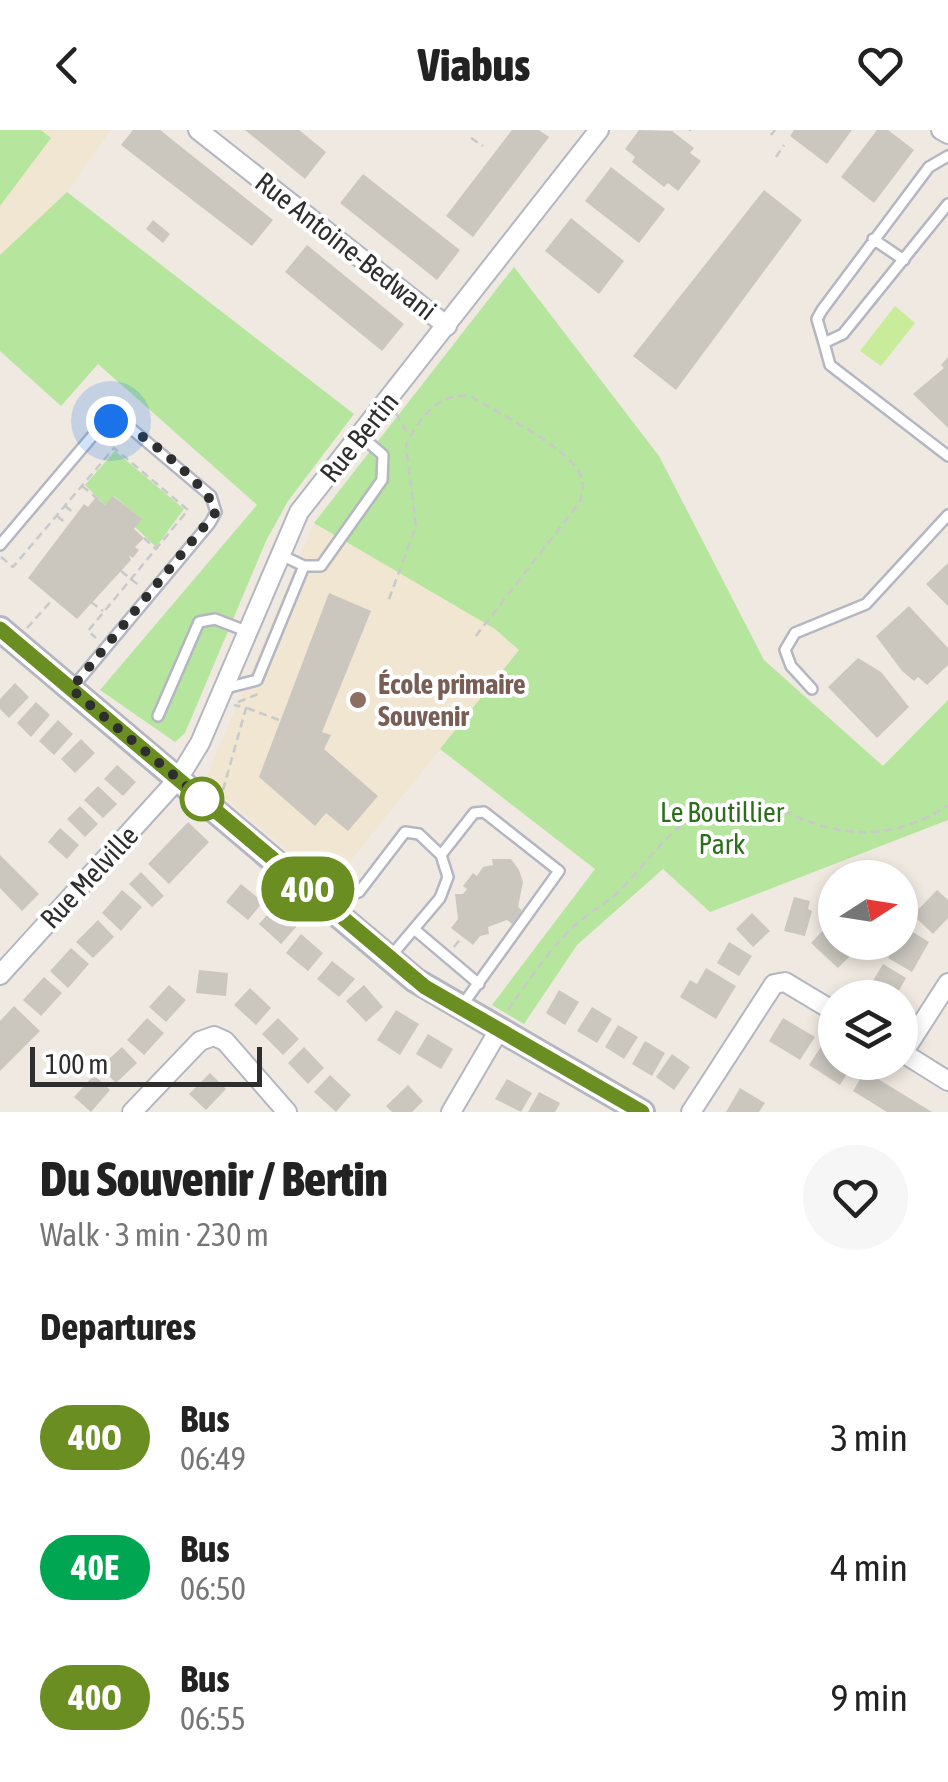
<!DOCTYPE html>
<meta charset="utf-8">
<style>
:root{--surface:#fff;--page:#f6f6f6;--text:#222;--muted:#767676}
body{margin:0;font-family:"Asap Condensed",sans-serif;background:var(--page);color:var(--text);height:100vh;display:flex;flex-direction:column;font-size:38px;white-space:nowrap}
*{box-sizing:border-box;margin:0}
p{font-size:32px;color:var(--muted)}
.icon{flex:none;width:55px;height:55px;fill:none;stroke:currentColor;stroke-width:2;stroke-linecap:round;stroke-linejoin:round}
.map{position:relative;height:982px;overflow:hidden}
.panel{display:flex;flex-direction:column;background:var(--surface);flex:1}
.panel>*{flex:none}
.badge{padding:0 20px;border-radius:32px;font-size:35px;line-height:65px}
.needle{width:65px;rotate:78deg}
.tools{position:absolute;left:818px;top:730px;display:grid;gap:20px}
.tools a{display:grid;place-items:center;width:100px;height:100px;border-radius:50%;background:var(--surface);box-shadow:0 5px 15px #0003;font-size:50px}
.scale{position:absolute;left:30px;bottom:25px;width:232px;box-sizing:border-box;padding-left:10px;border:5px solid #2e2e2e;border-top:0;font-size:28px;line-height:35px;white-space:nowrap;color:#2e2e2e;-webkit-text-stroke:8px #fff;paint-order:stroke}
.you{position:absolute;width:50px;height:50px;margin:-25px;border:8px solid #fff;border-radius:50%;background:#1a73e8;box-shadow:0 0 0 15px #1a73e833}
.map>.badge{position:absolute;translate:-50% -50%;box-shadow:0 0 0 5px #fff}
h2{padding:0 40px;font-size:38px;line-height:90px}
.round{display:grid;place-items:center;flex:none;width:105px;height:105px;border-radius:52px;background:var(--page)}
.headline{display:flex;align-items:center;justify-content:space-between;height:170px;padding:0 40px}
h1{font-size:48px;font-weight:800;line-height:75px}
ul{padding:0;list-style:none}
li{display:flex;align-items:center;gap:30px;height:130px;padding:0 40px}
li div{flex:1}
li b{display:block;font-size:38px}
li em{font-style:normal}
li .badge{min-width:110px;font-weight:700;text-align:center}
header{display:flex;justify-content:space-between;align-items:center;height:130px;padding:0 40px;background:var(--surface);font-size:45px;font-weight:800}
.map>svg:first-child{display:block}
</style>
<header><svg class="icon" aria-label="back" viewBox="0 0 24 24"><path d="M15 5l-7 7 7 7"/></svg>Viabus<svg class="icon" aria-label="heart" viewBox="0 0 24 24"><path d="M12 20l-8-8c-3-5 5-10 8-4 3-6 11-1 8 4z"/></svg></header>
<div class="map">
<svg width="948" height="982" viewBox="0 0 948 982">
<rect width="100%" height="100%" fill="#efe9e1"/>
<path fill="#f0e6d1" d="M 0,0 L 111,0 L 67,62 L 0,125 Z
M 314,393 L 495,499 L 519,521 L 330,756 L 210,655 L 207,646 Z"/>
<path fill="#b6e59e" d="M 0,0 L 41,0 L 51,8 L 0,76 Z
M 67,62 L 354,284 L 288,371 L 266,411 L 185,603 L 175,612 L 100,560 L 257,375 L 98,234 L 61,276 L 0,221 L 0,125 Z
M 514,137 L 659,326 L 764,530 L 883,636 L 948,570 L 948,690 L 710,782 L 663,739 L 577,815 L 524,894 L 492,875 L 595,739 L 440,619 L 519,520 L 495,499 L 314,393 Z
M 115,321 L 184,379 L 156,417 L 135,397 L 141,389 L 114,366 L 105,375 L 85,355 Z"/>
<path fill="#c9ec9a" d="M 895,176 L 915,193 L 881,236 L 860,221 Z"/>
<path fill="#cbc7bf" d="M 133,0 L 160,0 L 273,90 L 252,116 L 121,15 Z
M 245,0 L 299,0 L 326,22 L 305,49 Z
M 512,0 L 539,0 L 549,7 L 473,107 L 446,86 Z
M 639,0 L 672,1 L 694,18 L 690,23 L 701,31 L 678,61 L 668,53 L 664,57 L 632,32 L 635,27 L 625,19 Z
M 794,0 L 852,0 L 827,34 L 790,6 Z
M 877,0 L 888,0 L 914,20 L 874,73 L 841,47 Z
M 611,37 L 665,79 L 639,113 L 585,71 Z
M 363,44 L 460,120 L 437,150 L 340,73 Z
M 764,60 L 802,90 L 676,260 L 633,226 Z
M 571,88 L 624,131 L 599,164 L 545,121 Z
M 153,90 L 170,104 L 163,113 L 146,99 Z
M 307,115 L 404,194 L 382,221 L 285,142 Z
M 948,227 L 948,298 L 913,264 L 944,238 L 941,235 Z
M 113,366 L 142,389 L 134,399 L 144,408 L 135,417 L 139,420 L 133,428 L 129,425 L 131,430 L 77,489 L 28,448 L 84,374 L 88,377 L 96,367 L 105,375 Z
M 948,433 L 948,476 L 926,454 Z
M 329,463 L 371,481 L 322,602 L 331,605 L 324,619 L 378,666 L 348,701 L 326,683 L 315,696 L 259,647 Z
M 909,476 L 948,518 L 948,535 L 927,555 L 918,547 L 914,551 L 902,541 L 876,506 Z
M 858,528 L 881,542 L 909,577 L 877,608 L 828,557 Z
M 15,553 L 29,567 L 9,588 L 0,579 L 0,569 Z
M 36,572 L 50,585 L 31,607 L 17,593 Z
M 58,590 L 73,604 L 54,625 L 39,611 Z
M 81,609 L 95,623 L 75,643 L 61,629 Z
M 117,635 L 136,652 L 123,666 L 104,649 Z
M 98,656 L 117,674 L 103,688 L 84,670 Z
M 80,676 L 98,694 L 85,707 L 67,689 Z
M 188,692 L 209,712 L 169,754 L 148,734 Z
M 60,698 L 79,715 L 67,729 L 48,712 Z
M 0,725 L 39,764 L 22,781 L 0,758 Z
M 492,729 L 511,729 L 519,740 L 523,752 L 518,777 L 522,780 L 512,794 L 507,790 L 488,797 L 489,804 L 480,806 L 473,815 L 451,798 L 458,789 L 455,764 L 463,764 L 467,759 L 463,756 L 473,743 L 477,746 L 483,737 L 493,735 Z
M 141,742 L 164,766 L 152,777 L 129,754 Z
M 241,754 L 263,772 L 248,790 L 226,772 Z
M 122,760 L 142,777 L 121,801 L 102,783 Z
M 937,760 L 948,770 L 948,788 L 933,804 L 913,785 Z
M 794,767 L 810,771 L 808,779 L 812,781 L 805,806 L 784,801 Z
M 274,777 L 297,796 L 281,814 L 259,794 Z
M 752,783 L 770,801 L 753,817 L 736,799 Z
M 98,790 L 114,807 L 93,828 L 76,812 Z
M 831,792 L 835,812 L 852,812 L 858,818 L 838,838 L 811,813 Z
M 906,798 L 929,812 L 912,842 L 888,828 Z
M 301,804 L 323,823 L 308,841 L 286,823 Z
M 729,812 L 752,826 L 739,846 L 717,833 Z
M 71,818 L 89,834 L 68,858 L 50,841 Z
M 332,831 L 355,849 L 339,867 L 317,849 Z
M 883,834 L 906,848 L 895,868 L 871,868 L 865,864 Z
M 706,838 L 736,856 L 716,889 L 680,867 L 690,850 L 697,854 Z
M 199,840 L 228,843 L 226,866 L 196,863 Z
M 44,847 L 62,863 L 41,886 L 23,870 Z
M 169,855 L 186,870 L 166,892 L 149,877 Z
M 364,855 L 383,877 L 366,892 L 346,871 Z
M 250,858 L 271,878 L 256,895 L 234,875 Z
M 559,860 L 579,872 L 565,895 L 546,883 Z
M 14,876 L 40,901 L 0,941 L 0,891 Z
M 592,877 L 612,889 L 597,913 L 577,901 Z
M 396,880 L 419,894 L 400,925 L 377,910 Z
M 147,888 L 164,903 L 144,925 L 127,910 Z
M 278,888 L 299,909 L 283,925 L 262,904 Z
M 783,888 L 815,907 L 800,930 L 769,911 Z
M 618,895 L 638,907 L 624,929 L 605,917 Z
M 428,904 L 453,919 L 441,939 L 416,924 Z
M 645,911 L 665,923 L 652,946 L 632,934 Z
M 824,912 L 835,919 L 835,932 L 854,932 L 840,955 L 809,935 Z
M 122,917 L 137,933 L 116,953 L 100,937 Z
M 304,917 L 324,938 L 308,954 L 288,933 Z
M 672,924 L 690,937 L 674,960 L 656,947 Z
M 865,941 L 932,982 L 887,982 L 853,961 Z
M 210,943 L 226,959 L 206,980 L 189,964 Z
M 94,945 L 110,960 L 91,982 L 74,967 Z
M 330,945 L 351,965 L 336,982 L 314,962 Z
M 507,949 L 532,963 L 521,982 L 495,969 Z
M 408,955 L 423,971 L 412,982 L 392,982 L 386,976 Z
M 740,958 L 765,973 L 759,982 L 726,982 Z
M 539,962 L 560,973 L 555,982 L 528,982 Z"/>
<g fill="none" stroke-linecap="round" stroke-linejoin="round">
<g stroke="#b4b7c1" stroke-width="14">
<path id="service" d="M 948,74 L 843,204 L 824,213 L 830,235 L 948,326
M 873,109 L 904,130
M 824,213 L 817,189 L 822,180 L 929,37 L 948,26
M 0,415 L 100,297 L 111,291 L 128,296 L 211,366 L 216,382 L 210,393 L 73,557
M 281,425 L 304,436 L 321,436 L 382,350 L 383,325 L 361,306
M 226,558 L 257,550 L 304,436
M 812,559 L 791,536 L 785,520 L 795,503 L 866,474 L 948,385
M 158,586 L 199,492 L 215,489 L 246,501
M 327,773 L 359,762 L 405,702 L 419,704 L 441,725
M 414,799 L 479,854
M 391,826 L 440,768 L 448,747 L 441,725 L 474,683 L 484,682 L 559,741 L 461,877"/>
</g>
<g stroke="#b4b7c1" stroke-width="22">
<path id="minor" d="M 198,0 L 447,196
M 941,0 L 948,4
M 0,845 L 178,649 L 200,613 L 299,382 L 599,0
M 900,921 L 948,951
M 903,923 L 948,853
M 132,982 L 200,911 L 214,906 L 225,911 L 287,982
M 451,982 L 499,900
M 691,982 L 774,854 L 785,852 L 835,882"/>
</g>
<g stroke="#b4b7c1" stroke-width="28">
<path id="tertiary" d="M 0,499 L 415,850 L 642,982"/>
</g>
<path stroke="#c9c9c9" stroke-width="2.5" stroke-dasharray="8 5" stroke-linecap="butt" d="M 690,1 L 690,0
M 771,5 L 775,0
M 471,8 L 483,16
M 776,27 L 784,15
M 396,283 L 409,306
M 82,356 L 99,370
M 65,376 L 75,384
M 57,386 L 67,394
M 144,408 L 156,419
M 1,427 L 13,437 L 114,318 L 188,380 L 88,501 L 96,508
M 121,441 L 141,457
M 389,469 L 416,396 L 406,315 C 419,288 440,260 472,267 C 498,283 565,316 579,342 C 585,353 583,362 579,373 L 475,507
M 91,472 L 103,481
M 27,498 L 53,469
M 238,572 L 258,564
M 247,578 L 284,592
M 223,660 L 246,578 L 234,575
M 454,817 L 462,807
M 508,880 C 527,853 546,824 569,801 C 583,786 602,777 617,763 C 655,727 683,671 744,672 C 764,672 784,681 802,689 C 856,710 898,706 948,676"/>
<use href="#service" stroke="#fff" stroke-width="9"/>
<use href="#minor" stroke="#fff" stroke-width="18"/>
<use href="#tertiary" stroke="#fff" stroke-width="22"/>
</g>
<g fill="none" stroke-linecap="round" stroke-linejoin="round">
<g stroke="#fff" stroke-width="22">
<path id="line" d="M 0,499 L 425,857 L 642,982"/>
</g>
<use href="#line" stroke="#6b8e23" stroke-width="15"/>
<path stroke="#2e2e2e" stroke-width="10" stroke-dasharray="0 18" d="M 111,291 C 132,291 214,361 216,382 L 71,559 L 202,669"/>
</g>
<circle fill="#8d6e63" stroke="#fff" stroke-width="4" cx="358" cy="570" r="10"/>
<circle fill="#fff" stroke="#6b8e23" stroke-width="5" cx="202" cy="669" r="20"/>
<g text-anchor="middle" stroke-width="8" stroke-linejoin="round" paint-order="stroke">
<g font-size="28" fill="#2e2e2e" stroke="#fff">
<text transform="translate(346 116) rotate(38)" y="10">Rue Antoine-Bedwani</text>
<text transform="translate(359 307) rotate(-51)" y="10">Rue Bertin</text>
<text transform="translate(89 747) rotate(-47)" y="10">Rue Melville</text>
</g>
<g font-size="28" font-weight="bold" fill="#785e54" stroke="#fff" text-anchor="start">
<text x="378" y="564">École primaire<tspan x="378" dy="32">Souvenir</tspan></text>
</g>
<g font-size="28" fill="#2c6e1b" stroke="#fff">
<text x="722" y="692">Le Boutillier<tspan x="722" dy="32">Park</tspan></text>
</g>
</g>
</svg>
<div class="tools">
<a><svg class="needle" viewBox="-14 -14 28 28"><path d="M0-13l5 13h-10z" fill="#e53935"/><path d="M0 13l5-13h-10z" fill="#767676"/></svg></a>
<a><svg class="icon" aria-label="layers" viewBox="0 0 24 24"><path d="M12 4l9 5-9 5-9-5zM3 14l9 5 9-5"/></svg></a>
</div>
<div class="scale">100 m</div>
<div class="you" style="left:111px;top:291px"></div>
<b class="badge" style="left:308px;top:759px;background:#6b8e23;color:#fff">40O</b>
</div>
<section class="panel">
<div class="headline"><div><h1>Du Souvenir / Bertin</h1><p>Walk · 3 min · 230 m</p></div><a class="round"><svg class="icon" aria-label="heart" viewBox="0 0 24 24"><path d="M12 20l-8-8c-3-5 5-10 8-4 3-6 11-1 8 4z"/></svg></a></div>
<h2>Departures</h2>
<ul>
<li><span class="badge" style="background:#6b8e23;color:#fff">40O</span><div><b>Bus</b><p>06:49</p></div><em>3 min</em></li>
<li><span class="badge" style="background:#00a651;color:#fff">40E</span><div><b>Bus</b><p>06:50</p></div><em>4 min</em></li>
<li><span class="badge" style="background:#6b8e23;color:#fff">40O</span><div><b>Bus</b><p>06:55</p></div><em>9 min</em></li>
</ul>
</section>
